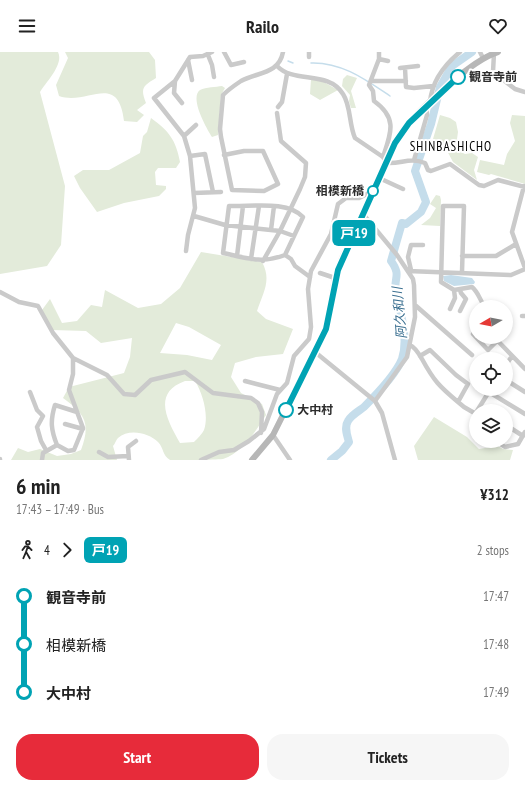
<!DOCTYPE html>
<meta charset="utf-8">
<style>
:root{--surface:#fff;--page:#f6f6f6;--text:#222;--muted:#767676;--accent:#e72b3a}
body{margin:0;font-family:"PT Sans Narrow","Noto Sans JP",sans-serif;background:var(--page);color:var(--text);height:100vh;display:flex;flex-direction:column;font-size:15px;white-space:nowrap}
*{box-sizing:border-box;margin:0}
p{font-size:13px;color:var(--muted)}
.icon{flex:none;width:22px;height:22px;fill:none;stroke:currentColor;stroke-width:2;stroke-linecap:round;stroke-linejoin:round}
.map{position:relative;height:408px;overflow:hidden}
.side{display:flex;flex-direction:column;background:var(--surface);flex:1}
.side>*{flex:none}
.badge{padding:0 8px;border-radius:6px;font-size:14px;line-height:26px}
.needle{width:26px;rotate:260deg}
.buttons{position:absolute;left:469px;top:248px;display:grid;gap:8px}
.buttons a{display:grid;place-items:center;width:44px;height:44px;border-radius:50%;background:var(--surface);box-shadow:0 2px 6px #0003;font-size:20px}
.map>.badge{position:absolute;translate:-50% -50%;box-shadow:0 0 0 2px #fff}
.legs{display:flex;align-items:center;gap:6px;height:44px;padding:0 16px;font-size:13px}
.legs p{margin-inline-start:auto}
.summary{display:flex;align-items:center;justify-content:space-between;height:68px;padding:0 16px}
h1{font-size:22px;font-weight:800;line-height:30px}
.button{display:flex;gap:8px;margin-top:auto;padding:8px 16px}
.button a{flex:1;height:46px;border-radius:16px;background:var(--accent);color:#fff;font-size:16px;font-weight:800;line-height:46px;text-align:center}
.button a+a{background:var(--page);color:var(--text)}
ul{padding:0 16px;list-style:none}
li{display:flex;align-items:center;gap:14px;height:48px;font-size:15px}
li i{display:grid;place-items:center;width:6px;height:100%;margin:0 5px;background:currentColor}
li i::after{content:'';width:10px;height:10px;margin:-5px;border:3px solid;border-radius:50%;background:var(--surface)}
li p{margin-inline-start:auto}
li:first-child i{background:linear-gradient(#0000 50%,currentColor 0)}
li:last-child i{background:linear-gradient(currentColor 50%,#0000 0)}
header{display:flex;justify-content:space-between;align-items:center;height:52px;padding:0 16px;background:var(--surface);font-size:18px;font-weight:800}
.map>svg:first-child{display:block}
</style>
<header><svg class="icon" aria-label="menu" viewBox="0 0 24 24"><path d="M4 6h16M4 12h16M4 18h16"/></svg>Railo<svg class="icon" aria-label="heart" viewBox="0 0 24 24"><path d="M12 20l-8-8c-3-5 5-10 8-4 3-6 11-1 8 4z"/></svg></header>
<div class="map">
<svg width="525" height="408" viewBox="0 0 525 408">
<rect width="100%" height="100%" fill="#fff"/>
<path fill="#e3ebda" fill-rule="evenodd" d="M 0,0 L 58,0 C 64,12 47,29 40,40 L 65,134 L 61,193 L 47,214 L 0,222 Z
M 65,0 L 149,0 L 155,8 L 156,26 C 143,34 140,36 146,51 L 137,58 L 144,63 L 137,70 L 124,69 C 118,19 88,54 59,44 L 56,33 L 68,6 Z
M 347,23 L 357,26 L 351,39 L 356,56 L 351,56 L 349,49 L 350,43 L 342,34 L 343,27 Z
M 311,27 L 322,29 L 338,38 L 320,48 L 310,42 Z
M 222,34 L 225,36 L 221,43 L 218,83 L 212,85 C 207,77 189,46 200,38 C 206,35 216,35 222,34 Z
M 440,63 L 450,66 L 456,70 L 458,80 L 457,87 L 460,91 L 459,99 L 465,102 L 472,101 L 478,105 L 474,118 L 477,128 L 453,110 L 445,95 L 433,87 Z
M 512,63 L 525,64 L 525,132 L 491,122 L 489,123 L 477,120 L 480,108 L 504,113 L 507,102 L 515,89 L 510,71 Z
M 151,66 C 169,79 176,88 180,110 L 176,116 L 158,116 L 155,120 L 156,133 L 166,134 L 166,137 L 159,144 L 124,151 L 97,160 L 80,136 L 74,124 L 83,118 L 109,118 L 140,101 L 143,84 L 147,80 Z
M 436,143 L 440,144 L 441,148 L 440,174 L 421,173 L 430,166 L 436,156 L 430,152 Z
M 201,200 L 262,210 C 272,228 263,241 257,259 L 266,267 L 293,277 L 283,302 L 256,305 L 235,311 L 231,325 L 241,341 L 262,352 L 266,363 C 255,380 243,400 223,407 C 213,408 182,408 170,408 C 162,403 164,396 158,390 C 149,381 129,376 118,386 C 116,388 115,392 113,394 L 117,408 L 11,408 L 18,396 L 28,400 L 40,397 L 57,404 L 71,402 L 81,398 C 91,371 85,362 63,346 L 69,335 L 124,321 L 130,305 L 132,286 L 101,291 L 86,279 L 52,278 L 42,258 L 50,247 L 62,271 L 77,269 L 91,253 L 102,255 L 105,238 L 138,256 L 161,252 L 180,236 ZM 176,271 L 189,275 L 221,293 L 212,308 L 187,303 L 160,301 ZM 185,329 L 195,329 C 203,342 209,363 204,378 C 202,382 197,387 194,390 L 180,391 C 167,368 152,341 185,329 Z
M 434,365 L 467,385 L 479,397 L 498,394 L 503,397 L 513,398 L 510,408 L 418,408 L 414,394 Z"/>
<path fill="#c5ddeb" d="M 451,223 L 472,226 L 475,230 L 474,232 L 454,234 L 444,229 L 443,224 Z"/>
<g fill="none" stroke-linecap="round" stroke-linejoin="round">
<path stroke="#c5ddeb" stroke-width="1.5" d="M 288,9 L 293,11
M 311,11 C 342,10 366,28 390,44"/>
<path stroke="#c5ddeb" stroke-width="8" d="M 331,408 L 342,399 L 349,390 C 347,383 344,375 348,369 C 351,363 359,359 364,355 C 375,344 396,322 402,307 C 409,286 400,260 396,240 C 393,226 402,224 391,209 L 402,171 L 406,172 L 421,160 L 426,150 L 415,119 L 431,72 L 440,35 L 452,14 L 472,0"/>
<path stroke="#cacaca" stroke-width="4.5" d="M 224,0 L 231,13 L 244,10
M 309,0 L 309,5
M 379,0 L 379,7 L 369,33 L 373,39 L 374,49 C 398,66 391,81 383,105
M 480,0 L 483,6
M 494,1 L 493,20 L 515,37 L 525,40
M 208,3 L 212,13 L 214,25
M 379,7 L 388,9
M 188,8 L 192,28
M 277,14 C 294,32 328,18 343,42 C 351,54 349,73 355,86 L 383,105 L 387,111 C 402,112 409,105 425,111 L 428,118 L 431,119 L 450,112 L 479,133 L 484,134 L 498,128 L 525,135
M 400,16 L 418,14
M 405,16 L 406,35 L 414,36 L 433,34
M 175,29 L 174,41 L 182,51
M 372,29 L 406,29
M 430,50 C 432,29 444,13 460,0
M 278,55 L 282,50 L 287,22
M 184,84 L 196,73
M 224,103 L 244,99 L 263,99 L 278,132 L 264,139 L 232,138 L 221,85 L 220,77 L 223,43 C 228,38 235,33 241,29 C 258,20 279,22 283,0
M 190,104 L 205,102 L 213,140
M 414,108 L 427,63 L 426,54
M 379,126 L 403,137
M 524,134 L 512,180 L 525,216
M 194,141 L 221,140
M 229,154 C 251,155 287,148 303,165 L 285,203 C 262,212 246,206 223,201 Z
M 363,162 L 397,203 L 413,227 L 414,233 L 415,265 L 407,305 L 375,349
M 194,164 L 225,173 L 280,179 L 294,184
M 271,178 L 274,154
M 186,199 L 188,183 L 195,156 L 190,104 L 184,84 L 154,46 L 175,29 L 190,5 L 203,4 L 212,0
M 285,203 L 291,207 L 295,214 L 310,225
M 237,204 L 243,154
M 462,204 L 496,204 L 516,192
M 251,207 L 259,154
M 263,209 L 280,179 L 300,137 L 305,125 L 306,111 L 281,89 L 277,61
M 411,218 L 408,205 L 411,193 L 423,193
M 408,219 L 511,223 L 525,217
M 462,220 L 464,154 L 443,154 L 441,230 L 454,238 L 472,235 C 479,241 479,247 485,255
M 320,221 L 335,226
M 0,240 L 19,250 L 38,254 L 53,281 L 73,306 L 107,323 L 124,342 L 135,343 L 151,328 L 185,320 L 213,341 L 251,346 L 258,351 L 262,360 L 261,381
M 415,253 L 472,303
M 450,257 L 455,246 L 454,238
M 460,259 L 466,247 L 461,241 L 460,238
M 522,264 L 525,264
M 476,279 L 473,282 L 488,298 L 497,289
M 494,285 L 525,317
M 410,293 C 415,295 419,302 422,307 C 434,329 439,334 458,350 L 468,332 L 456,323 L 430,298 L 420,304
M 315,300 L 375,349 L 382,361 L 395,408
M 506,313 L 512,304
M 506,328 L 525,340
M 245,329 L 280,338
M 30,340 L 37,358 L 43,364 L 37,375 L 41,389 L 46,398
M 489,340 L 525,362
M 458,350 L 464,355 L 476,362 L 474,375 L 476,376
M 477,359 L 490,338
M 65,372 L 83,377
M 506,373 L 523,384
M 273,383 L 290,408
M 496,389 L 505,395 L 518,392 L 525,380
M 57,393 C 51,378 50,369 55,353 L 77,360
M 99,400 L 108,405 L 128,404
M 0,407 L 0,408
M 42,408 L 43,401 L 57,393 L 68,399 L 74,398 L 83,376 L 69,338 L 73,322 L 73,306
M 129,408 L 128,395 L 136,389
M 201,408 L 219,400 L 234,398 L 249,389 L 264,377 L 277,342 L 287,331 L 294,304 L 309,287 L 311,275 L 308,237 L 311,219 L 331,182 L 338,152 L 346,146 L 359,146 L 373,139"/>
<path stroke="#b7b7b7" stroke-width="6" d="M 252,408 L 273,383 L 326,277 L 335,226 L 342,206 L 400,82 C 417,59 471,8 498,0"/>
</g>
<g fill="none" stroke-linecap="round" stroke-linejoin="round">
<g stroke="#fff" stroke-width="9">
<path id="line-1" d="M 286,358 L 326,277 L 338,218 L 395,91 L 409,71 L 458,25"/>
</g>
<use href="#line-1" stroke="#00a3b4" stroke-width="6"/>
</g>
<g fill="#fff" stroke="#00a3b4" stroke-width="2">
<circle cx="458" cy="25" r="7"/>
<circle cx="373" cy="139" r="5"/>
<circle cx="286" cy="358" r="7"/>
</g>
<g text-anchor="middle" stroke-width="4" stroke-linejoin="round" paint-order="stroke">
<g font-size="12" font-weight="bold" fill="#2d2d2d" stroke="#fff" text-anchor="start">
<text x="469" y="29">観音寺前</text>
<text x="364" y="143" text-anchor="end">相模新橋</text>
<text x="297" y="362">大中村</text>
</g>
<g font-size="13" letter-spacing="1" fill="#000" stroke="#fff">
<text x="451" y="99">SHINBASHICHO</text>
</g>
<g font-size="13" font-style="italic" fill="#3a6f90" stroke="#fff">
<text transform="translate(399 261) rotate(-95)" y="5">阿久和川</text>
</g>
</g>
</svg>
<div class="buttons">
<a><svg class="needle" viewBox="-14 -14 28 28"><path d="M0-13l5 13h-10z" fill="#e53935"/><path d="M0 13l5-13h-10z" fill="#767676"/></svg></a>
<a><svg class="icon" aria-label="locate" viewBox="0 0 24 24"><circle cx="12" cy="12" r="6"/><path d="M12 2v4M12 18v4M2 12h4M18 12h4"/></svg></a>
<a><svg class="icon" aria-label="layers" viewBox="0 0 24 24"><path d="M12 4l9 5-9 5-9-5zM3 14l9 5 9-5"/></svg></a>
</div>
<b class="badge" style="left:354px;top:181px;background:#00a3b4;color:#fff">戸19</b>
</div>
<section class="side">
<div class="summary"><div><h1>6 min</h1><p>17:43 – 17:49 · Bus</p></div><b>¥312</b></div>
<div class="legs"><svg class="icon" aria-label="walk" viewBox="0 0 24 24"><circle cx="13" cy="4" r="2"/><path d="M13 8l-2 6 4 7M11 14l-3 7M7 12l3-4h3l4 4"/></svg>4<svg class="icon" aria-label="forward" viewBox="0 0 24 24"><path d="M9 5l7 7-7 7"/></svg><b class="badge" style="background:#00a3b4;color:#fff">戸19</b><p>2 stops</p></div>
<ul>
<li><i style="color:#00a3b4"></i><b>観音寺前</b><p>17:47</p></li>
<li><i style="color:#00a3b4"></i><span>相模新橋</span><p>17:48</p></li>
<li><i style="color:#00a3b4"></i><b>大中村</b><p>17:49</p></li>
</ul>
<div class="button"><a>Start</a><a>Tickets</a></div>
</section>
